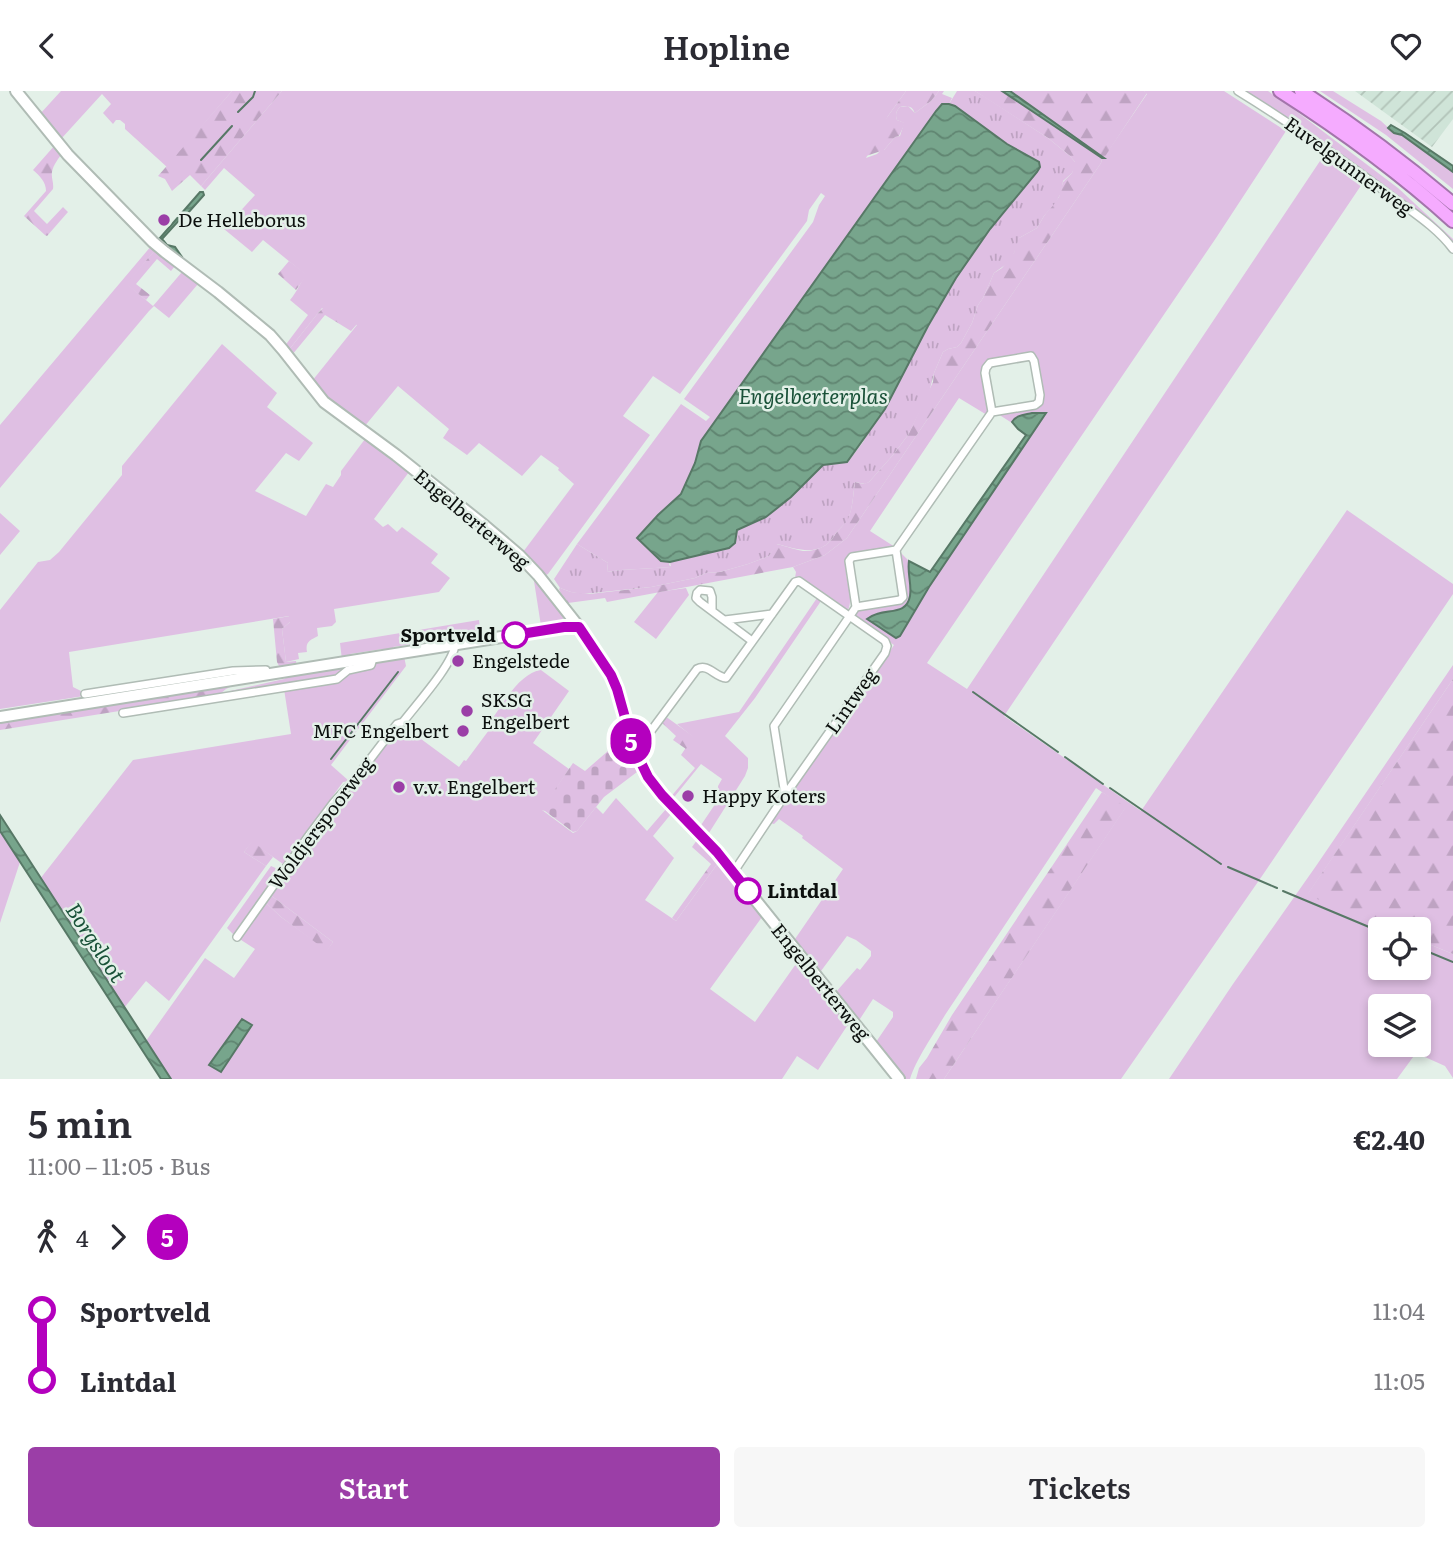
<!DOCTYPE html>
<meta charset="utf-8">
<style>
:root{--surface:#fff;--page:#f7f7f7;--text:#2b2b33;--muted:#7c7c81;--accent:#9b3ea7}
body{margin:0;font-family:Literata,serif;background:var(--page);color:var(--text);height:100vh;display:flex;flex-direction:column;font-size:26px;white-space:nowrap}
*{box-sizing:border-box;margin:0}
p{font-size:23px;color:var(--muted)}
.icon{flex:none;width:38px;height:38px;fill:none;stroke:currentColor;stroke-width:2;stroke-linecap:round;stroke-linejoin:round}
.map{position:relative;height:988px;overflow:hidden}
.side{display:flex;flex-direction:column;background:var(--surface);flex:1}
.side>*{flex:none}
.badge{padding:0 14px;border-radius:23px;font-size:24px;line-height:46px}
.fabs{position:absolute;left:1368px;top:826px;display:grid;gap:14px}
.fabs a{display:grid;place-items:center;width:63px;height:63px;border-radius:7px;background:var(--surface);box-shadow:0 4px 10px #0003;font-size:35px}
.map>.badge{position:absolute;translate:-50% -50%;box-shadow:0 0 0 4px #fff}
.legs{display:flex;align-items:center;gap:10px;height:77px;padding:0 28px;font-size:23px}
.legs p{margin-inline-start:auto}
.summary{display:flex;align-items:center;justify-content:space-between;height:119px;padding:0 28px}
h1{font-size:38px;font-weight:600;line-height:52px}
.primary-button{display:flex;gap:14px;margin-top:auto;padding:14px 28px}
.primary-button a{flex:1;height:80px;border-radius:7px;background:var(--accent);color:#fff;font-size:28px;font-weight:600;line-height:80px;text-align:center}
.primary-button a+a{background:var(--page);color:var(--text)}
ul{padding:0 28px;list-style:none}
li{display:flex;align-items:center;gap:24px;height:70px;font-size:26px}
li i{display:grid;place-items:center;width:10px;height:100%;margin:0 9px;background:currentColor}
li i::after{content:'';width:18px;height:18px;margin:-9px;border:5px solid;border-radius:50%;background:var(--surface)}
li p{margin-inline-start:auto}
li:first-child i{background:linear-gradient(#0000 50%,currentColor 0)}
li:last-child i{background:linear-gradient(currentColor 50%,#0000 0)}
header{display:flex;justify-content:space-between;align-items:center;height:91px;padding:0 28px;background:var(--surface);font-size:32px;font-weight:600}
.map>svg:first-child{display:block}
</style>
<header><svg class="icon" aria-label="back" viewBox="0 0 24 24"><path d="M15 5l-7 7 7 7"/></svg>Hopline<svg class="icon" aria-label="heart" viewBox="0 0 24 24"><path d="M12 20l-8-8c-3-5 5-10 8-4 3-6 11-1 8 4z"/></svg></header>
<div class="map">
<svg width="1453" height="988" viewBox="0 0 1453 988">
<defs>
<pattern id="industrial-furrows" width="10" height="10" patternUnits="userSpaceOnUse" patternTransform="scale(1.75)"><rect width="10" height="10" fill="#cfe4d8"/><path d="M-1 1l2-2M0 10L10 0M9 11l2-2" fill="none" stroke="#b1c3b8"/></pattern>
<pattern id="forest-firs" width="22" height="20" patternUnits="userSpaceOnUse" patternTransform="scale(1.75)"><rect width="22" height="20" fill="#dfbfe3"/><path d="M5 1l3.5 6h-7zM16 11l3.5 6h-7z" fill="#bea3c2"/></pattern>
<pattern id="cemetery-stones" width="16" height="16" patternUnits="userSpaceOnUse" patternTransform="scale(1.75)"><rect width="16" height="16" fill="#dfbfe3"/><path d="M2 7V4a2 2 0 0 1 4 0v3zM10 15v-3a2 2 0 0 1 4 0v3z" fill="#bea3c2"/></pattern>
<pattern id="park-tufts" width="24" height="20" patternUnits="userSpaceOnUse" patternTransform="scale(1.75)"><rect width="24" height="20" fill="#dfbfe3"/><path d="M3 7l-1-3M5 7V3M7 7l1-3M15 17l-1-3M17 17v-4M19 17l1-3" fill="none" stroke="#bea3c2"/></pattern>
<pattern id="water-waves" width="16" height="10" patternUnits="userSpaceOnUse" patternTransform="scale(1.75)"><rect width="16" height="10" fill="#77a58c"/><path d="M0 5q4-4 8 0t8 0" fill="none" stroke="#608571"/></pattern>
</defs>
<rect width="100%" height="100%" fill="#e3f0e8"/>
<path fill="url(#industrial-furrows)" d="M 1355,0 L 1453,0 L 1453,28 L 1432,56 Z"/>
<path fill="#dfbfe3" fill-rule="evenodd" d="M 61,0 L 232,0 L 167,76 L 125,38 L 125,33 L 120,29 L 116,29 L 113,33 L 103,22 L 111,13 L 102,3 L 61,48 L 40,23 Z
M 282,0 L 906,0 L 888,25 L 866,67 L 877,63 L 881,59 L 884,59 L 895,46 L 900,45 L 904,32 L 897,29 C 895,24 896,20 900,16 L 908,15 L 915,22 L 931,10 L 939,0 L 944,0 L 942,3 L 952,7 L 949,13 L 942,13 L 936,20 L 701,350 L 695,372 L 681,403 L 658,424 L 638,446 L 661,470 L 670,471 L 669,474 L 672,476 L 621,479 L 607,481 L 608,472 L 577,453 L 681,313 L 706,330 L 710,326 L 684,308 L 813,131 L 819,114 L 825,105 L 821,102 L 809,119 L 807,130 L 680,303 L 653,285 L 623,325 L 650,344 L 548,483 L 546,484 L 523,461 L 574,393 L 558,379 L 559,377 L 541,364 L 522,385 L 479,352 L 467,364 L 443,347 L 449,338 L 398,295 L 364,336 L 325,306 L 312,290 L 357,234 L 322,217 L 288,260 L 284,256 L 308,224 L 290,209 C 297,201 300,192 306,184 L 263,149 L 252,161 L 224,138 L 255,104 L 224,77 L 205,99 L 201,95 Z
M 1144,0 L 1224,0 L 1286,40 L 1216,147 L 927,572 L 967,598 L 1324,64 L 1362,93 L 1004,625 L 1141,720 L 1347,419 L 1453,493 L 1453,503 L 1262,785 L 1121,988 L 944,988 L 1125,717 L 1096,697 L 945,924 C 934,943 916,968 910,988 L 905,988 L 876,951 L 893,926 L 893,921 L 873,908 L 858,931 L 836,901 L 857,877 L 860,879 L 871,865 L 871,860 L 856,849 L 847,845 L 821,880 L 795,848 L 843,778 L 802,747 L 803,745 L 779,728 L 774,733 L 770,732 L 791,698 L 857,607 L 862,603 L 894,554 L 855,527 L 854,523 L 857,519 L 900,511 L 898,459 L 909,470 C 906,487 917,504 903,518 L 877,522 L 868,528 L 898,547 L 929,496 L 1045,322 L 1018,325 L 1012,332 L 998,323 L 1042,308 L 1034,263 L 985,272 L 981,278 L 989,321 L 987,324 L 959,307 L 870,440 L 895,456 L 850,464 C 838,480 856,501 848,519 L 845,521 L 800,489 L 795,487 L 796,481 L 793,476 L 825,464 L 847,447 L 1101,72 L 1102,67 L 1104,66 L 1147,3 Z
M 1244,0 L 1268,0 L 1292,17 L 1398,97 L 1453,148 L 1453,153 C 1389,94 1317,47 1244,0 Z
M 1320,0 L 1333,0 L 1381,30 L 1394,42 L 1402,44 L 1453,81 L 1453,98 L 1386,44 Z
M 152,154 L 156,158 L 127,193 L 153,215 L 182,181 L 198,193 L 169,227 L 154,215 L 149,220 L 0,397 L 0,334 Z
M 222,253 L 277,302 L 267,316 L 313,352 L 299,370 L 286,362 L 255,400 L 306,425 L 326,393 L 333,396 L 341,384 L 341,380 L 365,348 L 409,381 L 374,428 L 383,436 L 388,433 L 397,441 L 402,436 L 438,463 L 431,472 L 450,487 L 439,501 L 334,518 L 336,531 L 332,535 L 317,537 L 318,545 C 310,549 305,551 307,561 L 298,562 L 299,568 L 286,571 L 282,538 L 290,531 L 289,525 L 69,561 L 73,596 L 83,601 L 84,605 L 0,618 L 0,519 L 38,471 L 50,469 L 59,461 L 122,384 L 122,375 Z
M 0,422 L 20,440 L 0,464 Z
M 536,488 L 564,526 L 560,532 L 541,535 L 534,490 Z
M 686,497 L 689,504 L 656,548 L 634,531 L 658,501 Z
M 817,507 L 821,510 L 755,607 L 725,645 L 748,667 L 748,677 L 745,685 L 707,745 L 699,737 L 722,703 L 718,700 L 718,695 L 722,688 L 701,673 L 671,710 L 669,708 L 695,677 L 681,664 L 693,646 L 677,633 L 739,621 Z
M 479,529 L 481,547 L 477,548 L 476,544 L 434,551 L 434,553 L 421,555 L 420,552 L 393,556 L 393,559 L 383,561 L 382,558 L 350,563 L 351,567 L 342,569 L 340,552 Z
M 404,565 L 406,575 L 331,674 L 349,690 L 343,691 L 283,773 L 252,751 L 244,761 L 266,775 L 169,910 L 146,890 L 124,917 L 40,788 L 133,669 L 291,643 L 284,598 L 341,589 L 349,581 L 370,576 L 381,568 Z
M 351,573 L 330,587 L 229,603 L 230,600 L 284,588 L 294,582 Z
M 1453,574 L 1453,588 L 1308,803 L 1393,838 L 1381,838 L 1381,877 L 1419,877 L 1419,849 L 1453,863 L 1453,987 L 1445,975 L 1416,962 L 1397,988 L 1169,988 L 1233,893 L 1316,775 ZM 1381,915 L 1419,915 L 1419,954 L 1381,954 Z
M 541,579 L 569,600 L 533,652 L 569,678 L 542,719 L 573,742 L 577,740 L 596,716 L 603,723 L 616,707 L 647,740 L 666,718 L 671,723 L 653,745 L 674,767 L 645,809 L 676,830 L 718,772 L 762,826 L 710,898 L 755,931 L 798,870 L 847,935 L 818,979 L 797,965 L 782,988 L 171,988 L 146,950 L 205,867 L 234,887 L 255,858 L 238,847 L 264,810 L 281,826 L 327,859 L 333,851 L 269,803 L 332,718 L 398,638 L 402,634 L 459,676 L 464,669 L 466,670 L 492,635 L 492,628 C 504,611 520,582 541,579 Z
M 0,740 L 20,771 L 0,832 Z
M 271,775 L 280,779 L 234,844 L 227,837 Z"/>
<path fill="url(#forest-firs)" d="M 232,0 L 282,0 L 201,95 L 190,84 L 172,100 L 165,88 L 158,85 Z
M 906,0 L 939,0 L 931,10 L 915,22 C 912,15 907,14 900,16 C 896,20 895,24 897,29 L 905,32 L 899,45 L 895,46 L 884,59 L 857,68 Z
M 975,0 L 1002,0 L 1102,67 L 1101,72 L 847,447 L 825,464 L 793,476 L 607,511 L 605,507 L 568,512 L 562,505 L 559,498 L 560,497 L 571,501 L 589,503 L 651,496 L 695,487 L 706,482 L 720,481 L 748,473 L 769,465 L 776,453 C 787,455 799,461 809,460 C 822,458 830,453 836,442 C 839,438 844,434 847,429 C 853,419 853,403 855,391 L 864,393 L 869,391 L 893,364 L 908,344 L 933,291 L 934,282 L 943,261 L 948,258 L 957,256 L 961,252 L 972,232 L 978,214 L 983,207 L 994,182 L 1002,177 L 1014,162 L 1015,154 L 1019,147 L 1037,137 L 1044,125 L 1059,106 L 1063,91 L 1072,82 L 1075,71 L 1070,65 L 1048,47 Z
M 1010,0 L 1144,0 L 1147,2 L 1104,67 Z
M 55,54 L 63,61 C 59,67 53,74 52,81 C 51,87 54,92 53,98 L 34,120 L 47,133 L 63,116 L 68,121 L 47,145 L 45,144 L 24,125 L 46,100 C 46,91 40,85 33,79 Z
M 156,158 L 175,175 L 171,180 L 157,168 L 136,193 L 150,204 L 146,209 L 126,193 Z
M 289,170 L 307,184 L 296,199 L 278,183 Z
M 325,215 L 357,233 L 351,240 L 325,224 L 292,264 L 288,260 L 318,222 Z
M 290,525 L 291,530 L 282,538 L 286,571 L 296,570 L 297,576 L 286,577 L 279,575 L 277,571 L 273,528 Z
M 1453,588 L 1453,863 L 1419,849 L 1419,838 L 1393,838 L 1307,804 Z
M 247,591 C 237,594 226,595 220,604 L 0,639 L 0,629 Z
M 665,625 L 694,646 L 686,658 L 673,649 L 676,645 L 661,631 Z
M 1102,701 L 1126,716 L 944,988 L 916,988 L 919,977 L 927,967 L 952,924 Z
M 340,715 L 399,757 L 394,764 L 336,722 Z
M 697,749 L 718,772 L 676,830 L 672,827 L 711,773 L 692,756 Z
M 252,750 L 273,766 L 266,775 L 244,761 Z
M 269,803 L 333,851 L 327,860 L 281,826 L 264,810 Z"/>
<path fill="url(#cemetery-stones)" d="M 616,653 L 631,670 L 637,681 L 604,706 L 577,740 L 573,741 L 545,720 L 541,719 L 573,672 L 585,680 Z"/>
<path fill="url(#park-tufts)" d="M 957,0 L 975,0 L 985,6 L 1048,47 L 1070,65 L 1075,71 L 1075,75 L 1072,82 L 1063,90 L 1061,102 L 1056,111 L 1044,125 L 1037,137 L 1019,147 L 1013,165 L 1005,174 L 994,182 L 983,207 L 978,214 L 972,232 L 961,252 L 957,256 L 948,258 L 943,261 L 934,282 L 929,302 L 908,344 L 893,364 L 869,391 L 865,393 L 855,391 C 853,403 853,419 847,430 C 844,434 839,438 836,442 C 822,467 800,459 777,453 L 769,465 L 748,473 L 720,481 L 706,482 L 695,487 L 651,496 L 583,503 L 571,501 L 560,497 L 554,488 L 577,453 L 608,472 L 607,481 L 621,479 L 671,476 L 670,471 C 682,466 731,461 735,451 C 736,447 736,443 737,440 L 742,436 L 752,433 L 791,406 L 823,374 L 848,371 L 863,351 L 956,187 L 990,138 L 1040,76 L 1039,71 L 1007,53 L 955,15 L 949,13 Z"/>
<path fill="url(#water-waves)" stroke="#577866" stroke-width="2" d="M 1002,0 L 1010,0 L 1104,67 L 1102,67 Z
M 942,13 L 949,13 L 955,15 L 1007,53 L 1039,71 L 1040,76 L 1037,81 L 990,138 L 956,187 L 928,235 L 885,318 L 847,371 L 823,374 L 791,406 L 766,426 L 737,439 L 735,452 L 729,457 L 670,471 L 661,470 L 637,447 L 658,424 L 681,403 L 695,372 L 701,350 L 936,20 Z
M 1391,34 L 1405,42 L 1453,75 L 1453,81 L 1402,44 L 1394,42 L 1388,37 Z
M 200,101 L 203,101 L 204,104 L 188,122 L 182,126 L 162,148 L 167,154 L 175,156 L 182,166 L 181,167 L 163,153 L 160,147 Z
M 1032,322 L 1046,322 L 929,496 L 900,545 L 896,547 L 867,528 C 883,515 906,527 910,505 C 912,493 907,482 909,470 L 930,481 L 1026,344 L 1018,338 L 1012,331 C 1016,324 1024,324 1032,322 Z
M 0,724 L 171,988 L 161,988 L 0,740 Z
M 242,928 L 252,934 L 221,981 L 209,974 Z"/>
<g fill="none" stroke-linecap="round" stroke-linejoin="round">
<path stroke="#577866" stroke-width="2" d="M 238,21 L 253,6 L 255,0
M 201,69 L 232,35
M 973,601 L 1058,661
M 1065,666 L 1103,693
M 331,668 L 398,581
M 1110,697 L 1221,773
M 1228,776 L 1277,797
M 1283,800 L 1381,841
M 1419,857 L 1453,871"/>
<g stroke="#b0bcb5" stroke-width="10">
<path id="street" d="M 1238,0 C 1290,32 1339,66 1387,102 C 1409,119 1436,135 1453,158
M 856,516 L 900,509 L 903,506 L 896,459
M 712,519 L 712,506 L 710,500 L 700,499 L 697,502 L 696,507 L 700,511 L 752,550
M 725,529 L 772,523
M 85,603 L 233,580 L 266,579 L 267,583
M 123,622 L 337,588 L 348,579 L 371,574 L 373,567
M 634,659 L 639,656 L 697,578 C 708,572 715,586 726,587 L 795,491 L 799,490 L 885,550 L 887,555 L 885,562 L 785,704
M 733,782 L 785,704 L 774,635 L 856,516 L 849,470 L 852,466 L 896,459 L 992,321 L 985,282 L 986,277 L 990,272 L 1031,265 L 1034,270 L 1040,304 L 1039,311 L 1035,314 L 992,321
M 237,846 L 310,743 L 334,711 L 355,688 L 397,633 L 403,631 C 416,614 453,573 455,554"/>
</g>
<g stroke="#b0bcb5" stroke-width="14">
<path id="secondary" d="M 16,0 L 68,64 L 153,151 L 165,161 L 218,201 L 270,244 L 283,259 L 324,311 L 396,364 L 485,435 L 519,464 L 538,484 L 579,536 L 611,585 L 617,598 L 633,655 L 648,686 L 662,704 L 717,761 L 899,988
M 0,626 L 564,536 L 579,536"/>
</g>
<g stroke="#a375ab" stroke-width="16">
<path id="highway" d="M 1280,0 C 1341,39 1399,81 1453,130
M 1301,0 C 1354,34 1405,72 1453,113"/>
</g>
<use href="#street" stroke="#fff" stroke-width="7"/>
<use href="#secondary" stroke="#fff" stroke-width="10"/>
<use href="#highway" stroke="#f5abff" stroke-width="12"/>
</g>
<g fill="none" stroke-linecap="round" stroke-linejoin="round">
<g stroke="#fff" stroke-width="16">
<path id="line-1" d="M 515,544 L 564,536 L 579,536 L 611,584 L 617,598 L 633,655 L 648,686 L 662,704 L 717,761 L 748,800"/>
</g>
<use href="#line-1" stroke="#b400be" stroke-width="10"/>
</g>
<g fill="#9b3ea7" stroke="#e3f0e8" stroke-width="2.5">
<circle cx="164" cy="129" r="7"/>
<circle cx="458" cy="570" r="7"/>
<circle cx="467" cy="620" r="7"/>
<circle cx="463" cy="640" r="7"/>
<circle cx="399" cy="696" r="7"/>
<circle cx="688" cy="705" r="7"/>
</g>
<g fill="#fff" stroke="#b400be" stroke-width="3.5">
<circle cx="515" cy="544" r="12"/>
<circle cx="748" cy="800" r="12"/>
</g>
<g text-anchor="middle" stroke-width="5" stroke-linejoin="round" paint-order="stroke">
<g font-size="19" fill="#0c100e" stroke="#e3f0e8">
<text transform="translate(1349 75) rotate(36)" y="7">Euvelgunnerweg</text>
<text transform="translate(472 428) rotate(40)" y="7">Engelberterweg</text>
<text transform="translate(851 610) rotate(-55)" y="7">Lintweg</text>
<text transform="translate(321 732) rotate(-53)" y="7">Woldjerspoorweg</text>
<text transform="translate(821 891) rotate(51)" y="7">Engelberterweg</text>
</g>
<g font-size="19" fill="#0c100e" stroke="#e3f0e8" text-anchor="start">
<text x="178" y="136">De Helleborus</text>
<text x="472" y="577">Engelstede</text>
<text x="481" y="616">SKSG<tspan x="481" dy="22">Engelbert</tspan></text>
<text x="449" y="647" text-anchor="end">MFC Engelbert</text>
<text x="413" y="703">v.v. Engelbert</text>
<text x="702" y="712">Happy Koters</text>
</g>
<g font-size="19" font-weight="bold" fill="#0c100e" stroke="#e3f0e8" text-anchor="end">
<text x="496" y="551">Sportveld</text>
<text x="767" y="807" text-anchor="start">Lintdal</text>
</g>
<g font-size="21" font-style="italic" fill="#195138" stroke="#e3f0e8">
<text x="813" y="313">Engelberterplas</text>
<text transform="translate(95 852) rotate(57)" y="7">Borgsloot</text>
</g>
</g>
</svg>
<div class="fabs">
<a><svg class="icon" aria-label="locate" viewBox="0 0 24 24"><circle cx="12" cy="12" r="6"/><path d="M12 2v4M12 18v4M2 12h4M18 12h4"/></svg></a>
<a><svg class="icon" aria-label="layers" viewBox="0 0 24 24"><path d="M12 4l9 5-9 5-9-5zM3 14l9 5 9-5"/></svg></a>
</div>
<b class="badge" style="left:631px;top:650px;background:#b400be;color:#fff">5</b>
</div>
<section class="side">
<div class="summary"><div><h1>5 min</h1><p>11:00 – 11:05 · Bus</p></div><b>€2.40</b></div>
<div class="legs"><svg class="icon" aria-label="walk" viewBox="0 0 24 24"><circle cx="13" cy="4" r="2"/><path d="M13 8l-2 6 4 7M11 14l-3 7M7 12l3-4h3l4 4"/></svg>4<svg class="icon" aria-label="forward" viewBox="0 0 24 24"><path d="M9 5l7 7-7 7"/></svg><b class="badge" style="background:#b400be;color:#fff">5</b></div>
<ul>
<li><i style="color:#b400be"></i><b>Sportveld</b><p>11:04</p></li>
<li><i style="color:#b400be"></i><b>Lintdal</b><p>11:05</p></li>
</ul>
<div class="primary-button"><a>Start</a><a>Tickets</a></div>
</section>
